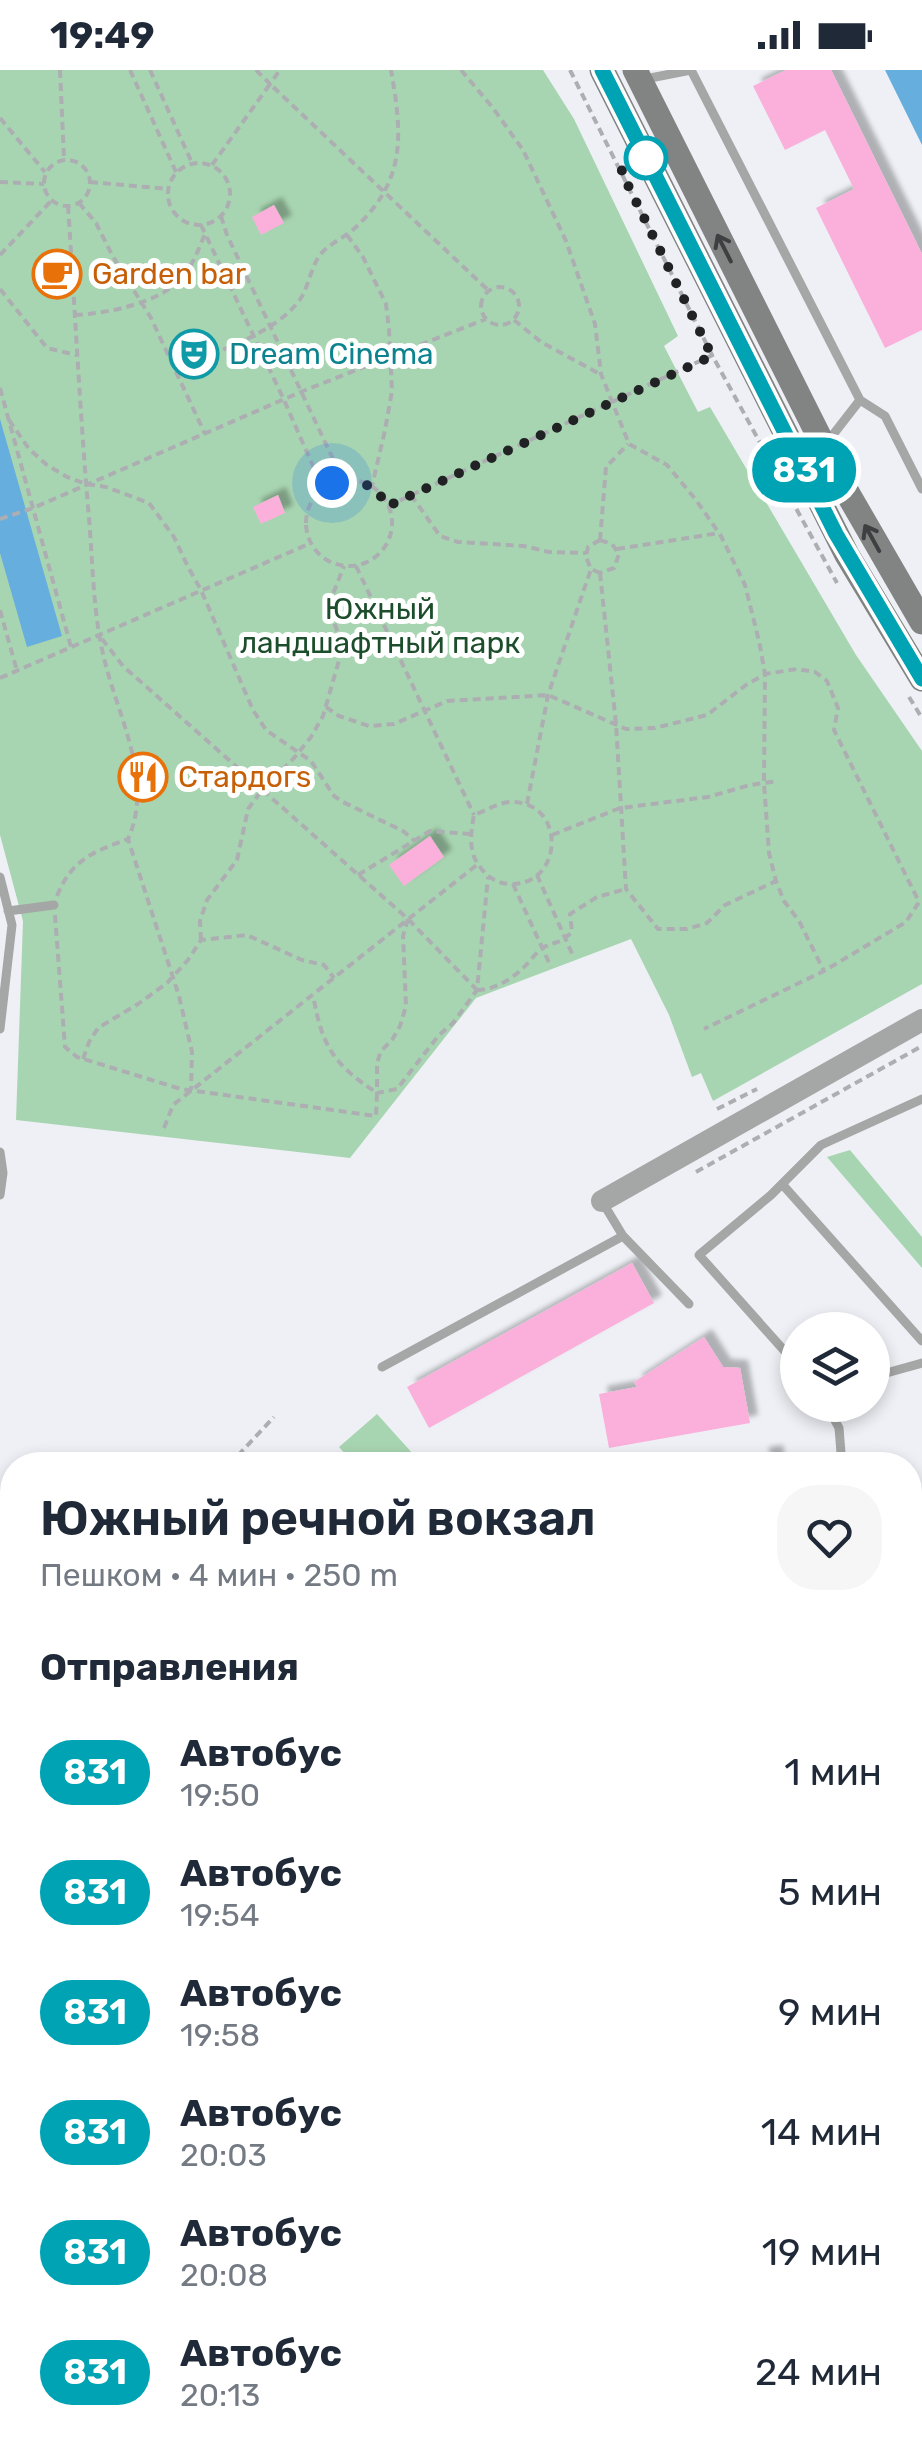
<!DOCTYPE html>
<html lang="ru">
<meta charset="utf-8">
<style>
:root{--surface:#fff;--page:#f6f6f7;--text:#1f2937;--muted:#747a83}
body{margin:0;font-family:Rubik,sans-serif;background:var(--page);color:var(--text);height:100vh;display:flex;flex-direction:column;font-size:38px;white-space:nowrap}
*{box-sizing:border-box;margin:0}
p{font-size:32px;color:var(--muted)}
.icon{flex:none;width:55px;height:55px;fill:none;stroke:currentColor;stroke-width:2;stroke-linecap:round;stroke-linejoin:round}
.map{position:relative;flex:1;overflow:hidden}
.panel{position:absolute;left:0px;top:1382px;width:922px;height:1002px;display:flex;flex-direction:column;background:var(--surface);border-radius:40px 40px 0 0;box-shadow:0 5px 15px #0003}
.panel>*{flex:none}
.badge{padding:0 20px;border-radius:32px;font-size:35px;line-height:65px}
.fabs{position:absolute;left:780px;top:1242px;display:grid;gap:20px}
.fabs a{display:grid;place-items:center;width:110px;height:110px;border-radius:50%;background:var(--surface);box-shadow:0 5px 15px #0003;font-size:50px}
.you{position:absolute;width:50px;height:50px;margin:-25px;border:8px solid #fff;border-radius:50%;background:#1a73e8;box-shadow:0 0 0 15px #1a73e833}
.map>.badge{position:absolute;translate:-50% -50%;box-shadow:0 0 0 5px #fff}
h2{padding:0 40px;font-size:38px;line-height:90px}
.round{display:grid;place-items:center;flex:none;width:105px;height:105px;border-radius:40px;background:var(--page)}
.summary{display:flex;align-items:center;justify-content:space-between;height:170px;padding:0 40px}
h1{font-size:48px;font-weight:600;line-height:75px}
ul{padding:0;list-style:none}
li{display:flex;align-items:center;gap:30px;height:120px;padding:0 40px}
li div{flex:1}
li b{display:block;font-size:38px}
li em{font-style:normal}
li .badge{min-width:110px;font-weight:700;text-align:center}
.status{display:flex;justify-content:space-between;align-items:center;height:70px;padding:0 50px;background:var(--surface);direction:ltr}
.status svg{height:28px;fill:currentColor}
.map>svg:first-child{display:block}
</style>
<div class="status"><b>19:49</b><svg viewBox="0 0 49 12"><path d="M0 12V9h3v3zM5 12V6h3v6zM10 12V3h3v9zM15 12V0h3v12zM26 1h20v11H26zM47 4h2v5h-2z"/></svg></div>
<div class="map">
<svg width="922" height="2384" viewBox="0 0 922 2384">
<defs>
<filter id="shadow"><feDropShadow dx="8" dy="-8" stdDeviation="2.5" flood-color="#0004"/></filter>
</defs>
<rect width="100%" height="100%" fill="#eef0f5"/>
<path fill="#a8d5b1" d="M 0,0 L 543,0 L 574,49 L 678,266 L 664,276 L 698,342 L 710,337 L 856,585 L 922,681 L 922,914 L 713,1031 L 701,1003 L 692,1007 L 669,945 L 631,869 L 476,928 L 350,1088 L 16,1050 L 23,851 L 0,765 Z
M 850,1080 L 922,1167 L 922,1198 L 827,1087 Z
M 377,1344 L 423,1395 L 355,1395 L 339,1377 Z
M 922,1470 L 922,1528 L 910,1527 L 910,1473 Z"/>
<path fill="#66aede" d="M 885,0 L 922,0 L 922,75 Z
M 0,349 L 62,566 L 27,577 L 0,483 Z"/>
<path fill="#fab0da" filter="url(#shadow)" d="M 786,0 L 831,0 L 922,184 L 922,260 L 885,278 L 816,138 L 854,119 L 825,60 L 785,80 L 753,16 Z
M 274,135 L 284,153 L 261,165 L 252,147 Z
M 278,425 L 285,443 L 261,454 L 253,437 Z
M 430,766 L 444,787 L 404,816 L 389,795 Z
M 632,1193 L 654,1233 L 429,1358 L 407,1317 Z
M 704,1267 L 723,1297 L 740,1298 L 750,1353 L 609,1378 L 599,1324 L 637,1317 L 634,1312 Z
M 775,1383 L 777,1395 L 762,1395 L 761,1385 Z
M 916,1546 L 922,1547 L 922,1594 L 911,1593 Z
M 910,1729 L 922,1730 L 922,1875 L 910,1875 Z
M 910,2067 L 922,2067 L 922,2120 L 910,2119 Z
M 0,2084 L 12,2090 L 12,2096 L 6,2101 L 12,2108 L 12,2168 L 0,2181 Z
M 12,2277 L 12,2372 L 48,2372 L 37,2384 L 0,2384 L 0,2290 Z
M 308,2372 L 371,2372 L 382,2384 L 296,2384 Z"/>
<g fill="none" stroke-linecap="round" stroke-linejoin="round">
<path stroke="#acaeb2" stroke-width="4" stroke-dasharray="8 5" stroke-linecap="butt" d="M 60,0 L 64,89
M 130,0 L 176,102
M 150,0 L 192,93
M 256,0 L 270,14 L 280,0
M 461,0 L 493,38 L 523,80 L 566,171 L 595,254 L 601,304 L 629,374 L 667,395 L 696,430 L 721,466 L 745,515 L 759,571 L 765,604 L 764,713 L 769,783 L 776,811 L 784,831 L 799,851 L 824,901
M 570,0 L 712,285 L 837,513
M 0,48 L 45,102
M44 113a23 23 0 1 1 46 0a23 23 0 1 1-46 0Z
M168 124a31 31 0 1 1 62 0a31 31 0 1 1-62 0Z
M 212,95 L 270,14 L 489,221
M 0,112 L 44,114
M 90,112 L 168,119
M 79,133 L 96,153 L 112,185 L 151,248 L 205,364
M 68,136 C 75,240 80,344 89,448 C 93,496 93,546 105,592 C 119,649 154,711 128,769 L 179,926 L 192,982 L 191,1020
M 221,146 L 227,165 L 343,410
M 201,155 L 284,330 L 323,419
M 347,165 L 363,187 L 386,234 L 389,259 L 392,321 L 385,360 L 372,416
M 0,185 L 52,130
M481 236a19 19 0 1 1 38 0a19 19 0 1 1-38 0Z
M 0,219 L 47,278 L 76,285
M 75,245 C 109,243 161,233 184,206 C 193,194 199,178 205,164
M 514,250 L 541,272 L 598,303
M 175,299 C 214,282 277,264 301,228 C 309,215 311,197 320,185 C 328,174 346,167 356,157 C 407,109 402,63 391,0
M 0,318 L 71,577
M 9,350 L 29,379 L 47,395 L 67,407 L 86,414 L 106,417 L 149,433 L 174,467 L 188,497 L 201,520 L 253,640 L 266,660 L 311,691 L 334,726 L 343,732 L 403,761 L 415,771
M306 453a43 43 0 1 1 86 0a43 43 0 1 1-86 0Z
M 411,425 L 440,466 L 458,472 L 524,476 L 549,482 L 586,483
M 388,436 L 717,283
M 0,449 L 33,438 L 303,321 L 486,249
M 600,470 L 606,397 L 628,374
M 600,470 L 612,474 L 619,484 L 614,498 L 600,503
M 600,470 L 588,477 L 586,487 L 591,499 L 600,503
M 617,479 L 719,463
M 356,496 L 474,745
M 600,503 L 616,654 L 626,819 L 658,859 L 687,859 L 707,853 L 725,835 L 776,811
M 0,540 L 17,601
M 102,569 L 123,596 L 408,849 L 477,920
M 0,608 L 311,473
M 909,627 L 922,648
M 326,637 L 339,646 L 369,656 L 394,654 L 447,631 L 548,625 L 626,659 L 655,658 L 707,645 L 746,615 L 765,604 L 797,599 L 815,602 L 827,611 L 838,638 L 834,660 L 919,832 L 906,852 L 824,901 L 704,959
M 527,734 L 548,625 L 591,499
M 552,765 L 620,738 L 708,727 L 750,715 L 778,711
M 358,805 L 430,761 L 471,764
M 537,805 L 574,888
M 513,814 L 551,897
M 57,826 C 72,789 93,782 128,769
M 55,845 L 65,977 L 77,987 L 181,1019 L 376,1046 L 377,1023 C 333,994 322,976 313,925
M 408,849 L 403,866 L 406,936 L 400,956 L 392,970 L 381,981 L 377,993 L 377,1023 L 397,1019 L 439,965 L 453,953 L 477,920 L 488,807
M 201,870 L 200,851 L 207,830 L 237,790 L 248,739 L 262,720 L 294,688 L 311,667 L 323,646 L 340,587 L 340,569 L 334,552 L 333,524 L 344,496
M 477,920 C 495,920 514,908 527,894 C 532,889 537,881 544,877 C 559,870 558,875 572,862 L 570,844 L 597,827 L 626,819
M 83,989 L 89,972 L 98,958 L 138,934 L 167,913 L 188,890 L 201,870 L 247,865 L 302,890 L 324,895 L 334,908
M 717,1039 L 757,1019
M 164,1058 L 173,1035 L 478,794 C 485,805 495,813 509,814 C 564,817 567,731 511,732 C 499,732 485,741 474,745 C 471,761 468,780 478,794
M 696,1102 L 922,976
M 229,1395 L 274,1347
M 0,1530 L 12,1528
M 0,1608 L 12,1610
M 910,1643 L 922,1645
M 910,1732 L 922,1733
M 0,1852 L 12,1848
M 0,2052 L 12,2064
M 0,2190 L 12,2177
M 48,2380 L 53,2384
M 71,2384 L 83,2372"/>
<path stroke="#a5a7a6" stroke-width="9" d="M 691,0 L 860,330 L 825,375
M 645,9 L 691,0
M 860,330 L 885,346 L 922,419
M 0,807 L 12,855 L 0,959
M 8,841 L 54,835
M 0,1082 L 3,1103 L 0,1125
M 782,1114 L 922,1271
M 623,1166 L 689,1234
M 798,1296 L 699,1185 L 771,1125 L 821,1075 L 922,1029
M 382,1297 L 623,1166 L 603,1133
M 872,1307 L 922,1293
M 827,1335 L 839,1358 L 842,1395
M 0,1470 L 12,1472
M 0,1506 L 12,1507
M 910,1542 L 922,1544
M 0,1714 L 12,1716
M 910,1982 L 922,1982
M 0,2261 L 12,2248
M 112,2384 L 124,2372"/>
<path stroke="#a5a7a6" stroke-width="18" d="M 910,1456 L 922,1454
M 910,1669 L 922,1670"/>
<path stroke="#a5a7a6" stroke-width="22" d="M 602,1131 L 922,950
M 0,1554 L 12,1557
M 0,1958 L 12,1959
M 0,1978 L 12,1979
M 910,2294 L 922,2296
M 910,2315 L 922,2317"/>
<path stroke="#818482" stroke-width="25" d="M 602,0 L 847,485 L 922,609
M 635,0 L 848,424 L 922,552"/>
<path stroke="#686b69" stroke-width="30" d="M 0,1636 L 12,1638
M 0,1672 L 12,1674
M 910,1758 L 922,1760
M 910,1791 L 922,1793"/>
<g stroke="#7b7c80" stroke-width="9">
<path id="rail" d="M 910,1867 L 922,1867
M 0,1884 L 12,1884"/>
</g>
<use href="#rail" stroke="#fff" stroke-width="5" stroke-dasharray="15" stroke-linecap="butt"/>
</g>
<defs><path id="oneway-shaft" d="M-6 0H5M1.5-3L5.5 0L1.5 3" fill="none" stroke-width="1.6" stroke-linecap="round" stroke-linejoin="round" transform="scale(2.5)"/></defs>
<g stroke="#3e3f40">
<use href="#oneway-shaft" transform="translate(724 178) rotate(-117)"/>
<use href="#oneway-shaft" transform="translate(872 468) rotate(-119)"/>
</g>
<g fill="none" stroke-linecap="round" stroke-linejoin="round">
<g stroke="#fff" stroke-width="22">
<path id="line" d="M 602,0 L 836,464 L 922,609"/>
</g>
<use href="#line" stroke="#00a3b4" stroke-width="15"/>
<path stroke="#212224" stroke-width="10" stroke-dasharray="0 18" d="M 332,413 C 357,406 375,415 388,436 L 712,286 L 621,101 L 646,88"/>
</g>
<defs>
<g id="cafe-ring" transform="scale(2.5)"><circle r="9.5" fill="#fff" stroke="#e8710a" stroke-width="1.5"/><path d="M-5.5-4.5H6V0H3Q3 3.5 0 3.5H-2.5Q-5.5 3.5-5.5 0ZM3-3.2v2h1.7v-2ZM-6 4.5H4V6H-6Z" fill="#e8710a"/></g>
<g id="theatre-ring" transform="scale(2.5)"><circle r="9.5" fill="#fff" stroke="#0f9aa8" stroke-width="1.5"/><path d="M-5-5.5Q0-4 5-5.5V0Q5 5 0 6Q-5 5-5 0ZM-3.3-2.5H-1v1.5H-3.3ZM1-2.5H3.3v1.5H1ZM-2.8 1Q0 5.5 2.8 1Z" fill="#0f9aa8"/></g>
<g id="restaurant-ring" transform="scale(2.5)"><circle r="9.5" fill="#fff" stroke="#e8710a" stroke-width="1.5"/><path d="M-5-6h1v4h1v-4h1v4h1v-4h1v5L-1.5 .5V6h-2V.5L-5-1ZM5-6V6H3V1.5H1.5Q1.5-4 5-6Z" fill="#e8710a"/></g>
</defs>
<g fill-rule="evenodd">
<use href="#cafe-ring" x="57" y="204"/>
<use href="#theatre-ring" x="194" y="284"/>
<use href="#restaurant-ring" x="143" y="707"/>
</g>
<circle fill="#fff" stroke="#00a3b4" stroke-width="5" cx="646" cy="88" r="20"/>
<g text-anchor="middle" stroke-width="10" stroke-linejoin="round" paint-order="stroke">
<g font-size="30" fill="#c56008" stroke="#fff" text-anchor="start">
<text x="92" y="214">Garden bar</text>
<text x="178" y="717">Стардогs</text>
</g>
<g font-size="30" fill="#0d838f" stroke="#fff" text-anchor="start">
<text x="229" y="294">Dream Cinema</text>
</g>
<g font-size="30" fill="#1c4e2c" stroke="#fff">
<text x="380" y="549">Южный<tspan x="380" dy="34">ландшафтный парк</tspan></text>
</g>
</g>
</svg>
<div class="fabs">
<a><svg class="icon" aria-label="layers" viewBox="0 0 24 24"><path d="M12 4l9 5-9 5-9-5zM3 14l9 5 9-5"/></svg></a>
</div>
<div class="you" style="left:332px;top:413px"></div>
<b class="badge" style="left:804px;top:400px;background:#00a3b4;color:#fff">831</b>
<section class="panel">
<div class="summary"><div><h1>Южный речной вокзал</h1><p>Пешком · 4 мин · 250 m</p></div><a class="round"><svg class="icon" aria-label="heart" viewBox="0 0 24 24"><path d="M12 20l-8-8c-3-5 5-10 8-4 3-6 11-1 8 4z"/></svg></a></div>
<h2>Отправления</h2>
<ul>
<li><span class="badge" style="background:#00a3b4;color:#fff">831</span><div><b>Автобус</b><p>19:50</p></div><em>1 мин</em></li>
<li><span class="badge" style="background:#00a3b4;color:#fff">831</span><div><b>Автобус</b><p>19:54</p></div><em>5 мин</em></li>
<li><span class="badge" style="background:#00a3b4;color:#fff">831</span><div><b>Автобус</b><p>19:58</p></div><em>9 мин</em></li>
<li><span class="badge" style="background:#00a3b4;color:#fff">831</span><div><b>Автобус</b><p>20:03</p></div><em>14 мин</em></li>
<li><span class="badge" style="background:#00a3b4;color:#fff">831</span><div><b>Автобус</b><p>20:08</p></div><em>19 мин</em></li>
<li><span class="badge" style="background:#00a3b4;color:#fff">831</span><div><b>Автобус</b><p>20:13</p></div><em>24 мин</em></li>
</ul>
</section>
</div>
